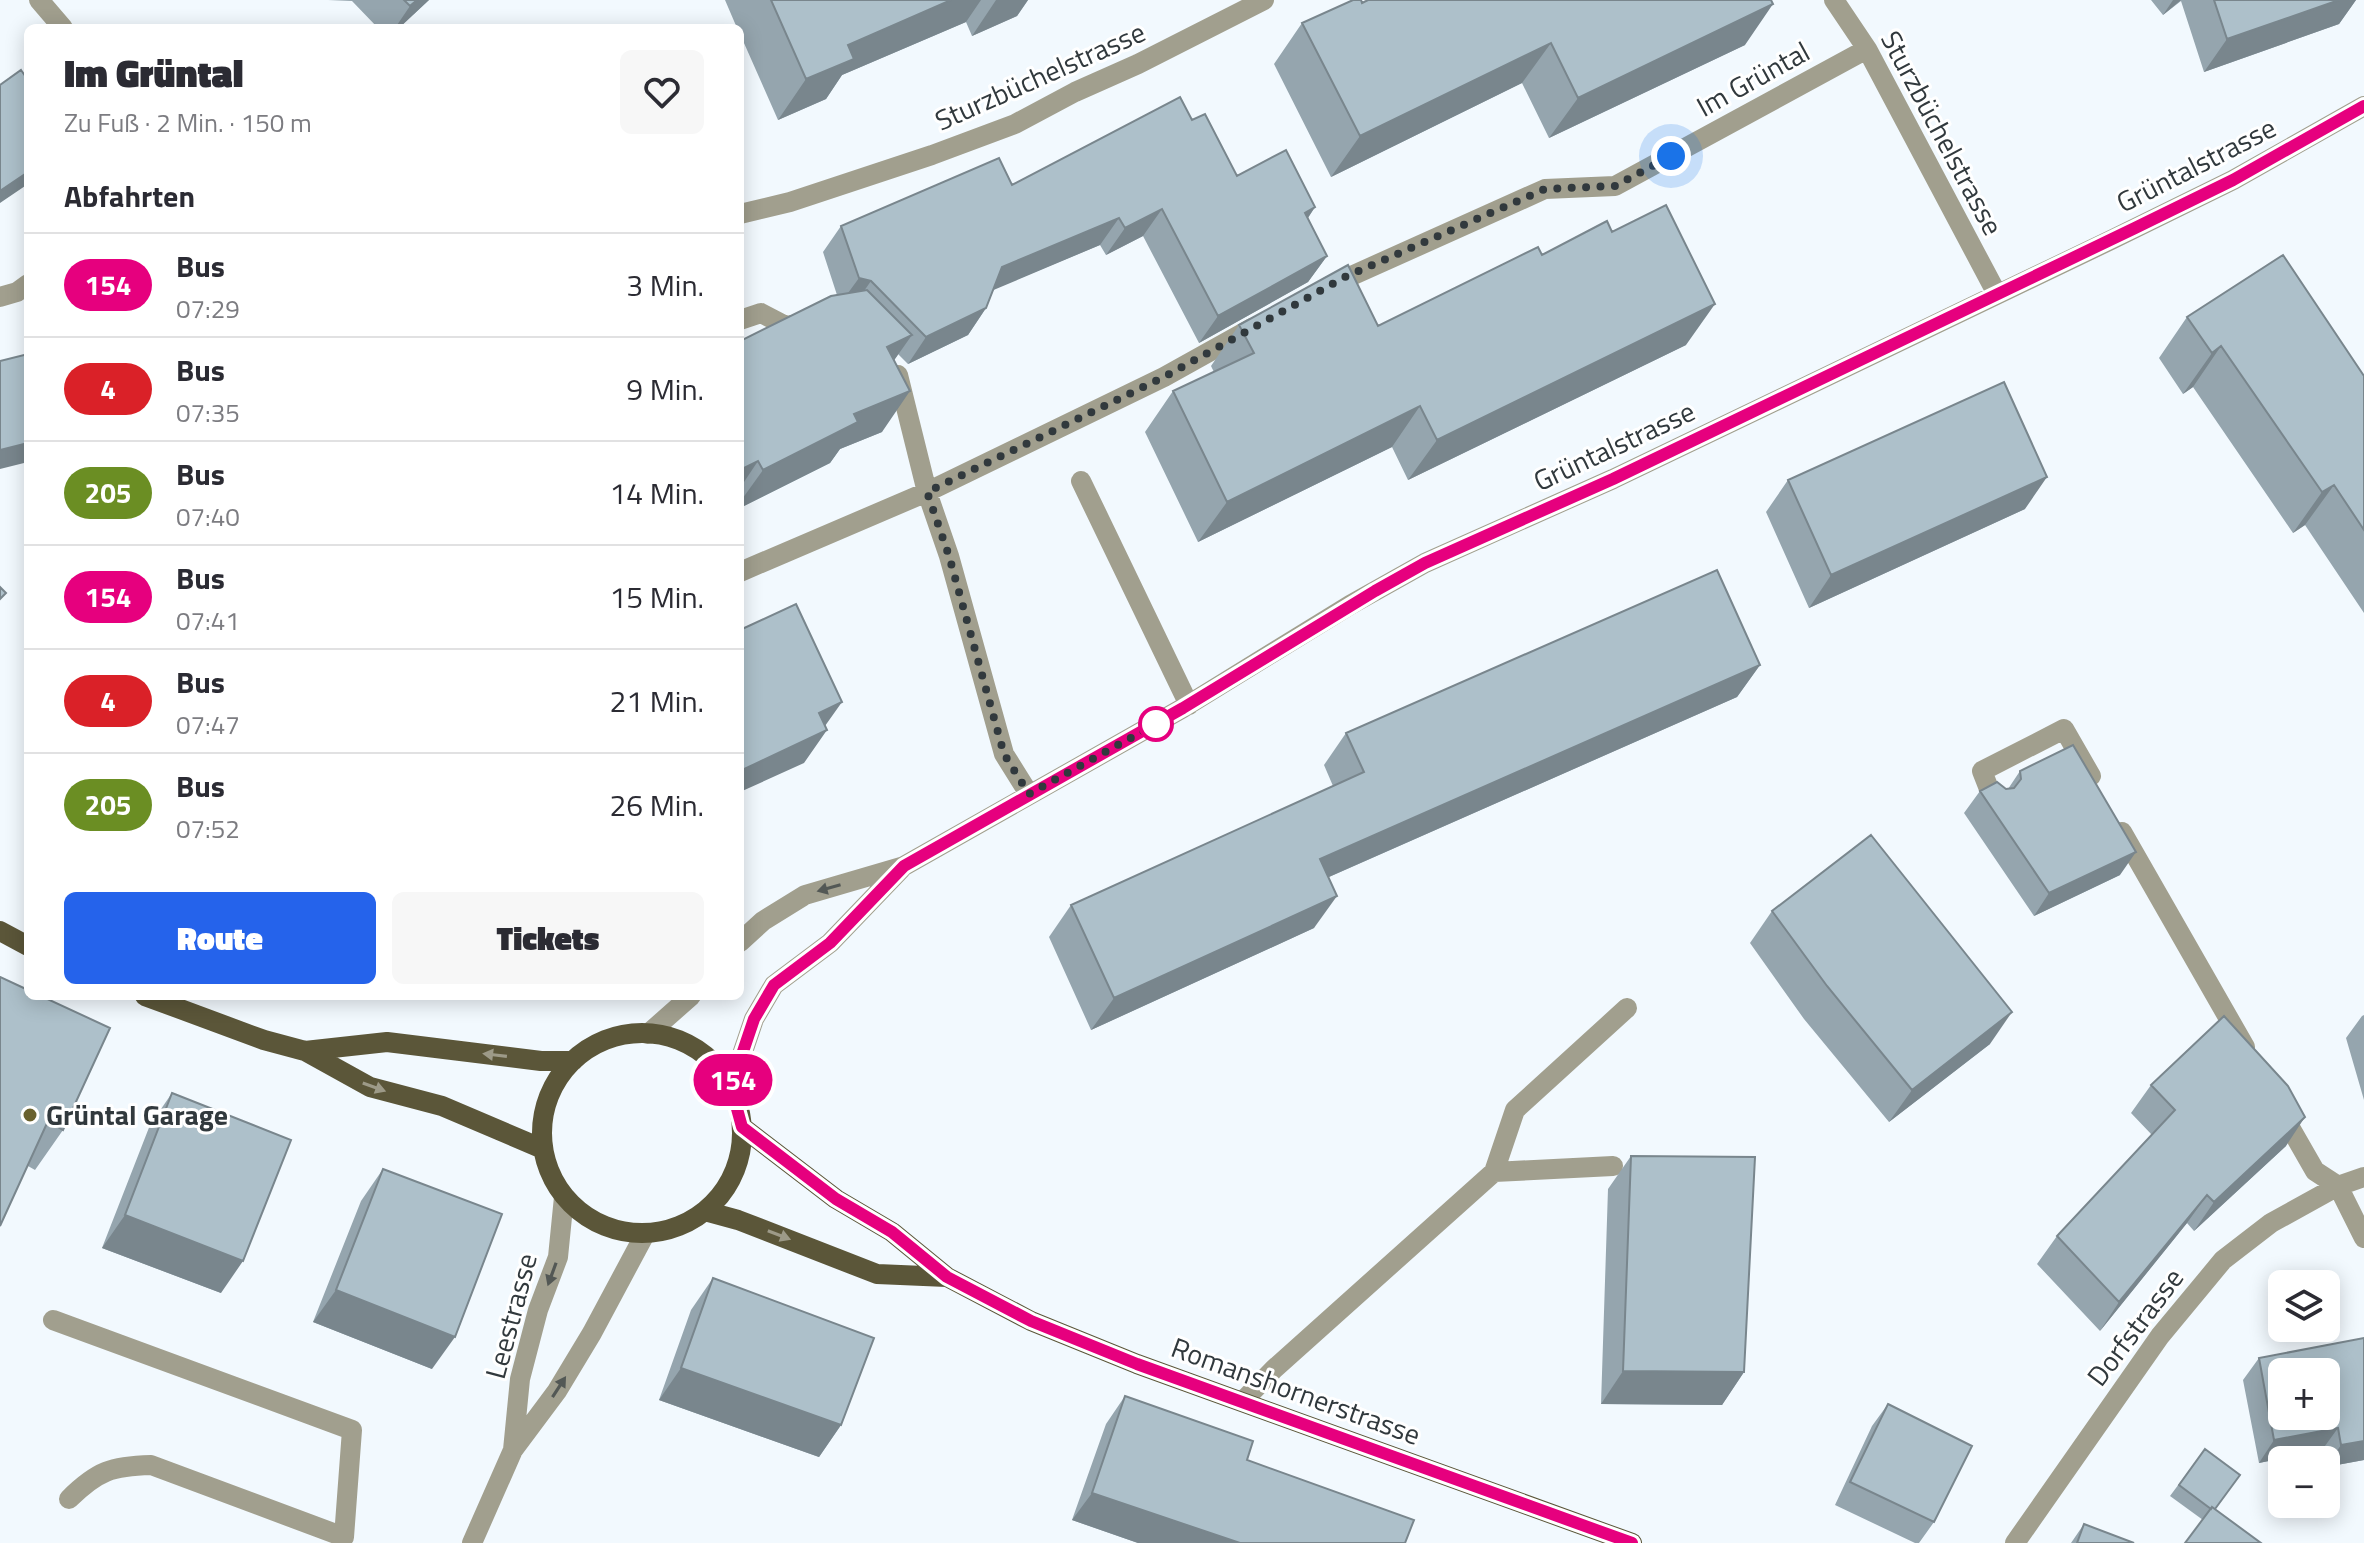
<!DOCTYPE html>
<html lang="de">
<meta charset="utf-8">
<style>
:root{--surface:#fff;--page:#f7f7f7;--text:#2b2b33;--muted:#7c7c81;--line:#e1e1e2;--accent:#2563eb}
body{margin:0;font-family:"Titillium Web",sans-serif;background:var(--page);color:var(--text);height:100vh;display:flex;flex-direction:column;font-size:30px;white-space:nowrap}
*{box-sizing:border-box;margin:0}
p{font-size:26px;color:var(--muted)}
.icon{flex:none;width:44px;height:44px;fill:none;stroke:currentColor;stroke-width:2;stroke-linecap:round;stroke-linejoin:round}
.map{position:relative;flex:1;overflow:hidden}
.panel{position:absolute;left:24px;top:24px;width:720px;height:976px;display:flex;flex-direction:column;background:var(--surface);border-radius:12px;box-shadow:0 4px 20px #0003}
.panel>*{flex:none}
.badge{padding:0 16px;border-radius:26px;font-size:28px;line-height:52px}
.controls{position:absolute;left:2268px;top:1270px;display:grid;gap:16px}
.controls a{display:grid;place-items:center;width:72px;height:72px;border-radius:12px;background:var(--surface);box-shadow:0 4px 20px #0003;font-size:40px}
.you{position:absolute;width:40px;height:40px;margin:-20px;border:6px solid #fff;border-radius:50%;background:#1a73e8;box-shadow:0 0 0 12px #1a73e833}
.map>.badge{position:absolute;translate:-50% -50%;box-shadow:0 0 0 4px #fff}
h2{padding:0 40px;font-size:30px;line-height:72px}
.round{display:grid;place-items:center;flex:none;width:84px;height:84px;border-radius:12px;background:var(--page)}
.summary{display:flex;align-items:center;justify-content:space-between;height:136px;padding:0 40px}
h1{font-size:38px;font-weight:800;line-height:60px}
.primary-button{display:flex;gap:16px;margin-top:auto;padding:16px 40px}
.primary-button a{flex:1;height:92px;border-radius:12px;background:var(--accent);color:#fff;font-size:32px;font-weight:800;line-height:92px;text-align:center}
.primary-button a+a{background:var(--page);color:var(--text)}
ul{padding:0;list-style:none}
li{display:flex;align-items:center;gap:24px;height:104px;padding:0 40px;border-top:2px solid var(--line)}
li div{flex:1}
li b{display:block;font-size:30px}
li em{font-style:normal}
li .badge{min-width:88px;font-weight:700;text-align:center}
.map>svg:first-child{display:block}
</style>
<div class="map">
<svg width="2364" height="1543" viewBox="0 0 2364 1543">
<rect width="100%" height="100%" fill="#f2f9fe"/>
<g fill="none" stroke-linecap="round" stroke-linejoin="round">
<path stroke="#a19f8e" stroke-width="20" d="M 39,0 L 63,28
M 1834,0 L 1867,49 L 1997,294
M 740,214 L 790,202 L 932,155 L 1015,124 L 1075,92 L 1138,64 L 1264,0
M 1329,286 L 1545,189 L 1615,186 L 1867,49
M 0,297 L 17,292 L 28,284
M 740,320 L 761,313 L 786,326 L 803,323
M 898,375 L 927,492 L 1164,377 L 1252,328
M 1081,481 L 1189,705
M 740,572 L 927,492 L 949,556 L 1004,754 L 1029,794
M 1993,799 L 1982,771 L 2064,729 L 2091,776
M 2122,832 L 2245,1047
M 740,942 L 763,921 L 805,895 L 904,866 L 1183,708 L 1350,605 L 1425,563 L 1613,479 L 2111,240 L 2233,180 L 2364,106
M 648,1034 L 691,996
M 731,1087 L 754,1019 L 774,985 L 830,943 L 901,869
M 2280,1110 L 2315,1171 L 2338,1186 L 2364,1238
M 1494,1172 L 1515,1110 L 1627,1008
M 53,1320 L 352,1430 L 344,1537 L 151,1465 C 112,1466 97,1471 69,1499
M 1243,1401 L 1274,1369 L 1494,1172 L 1613,1166
M 513,1450 L 520,1379 L 538,1310 L 558,1257 L 564,1197
M 472,1543 L 513,1450 L 557,1391 L 592,1333 L 645,1234
M 2015,1543 L 2160,1336 L 2223,1260 L 2271,1223 L 2338,1186 L 2364,1177"/>
<path stroke="#5b5639" stroke-width="20" d="M 0,931 L 28,946
M 145,996 L 264,1040 L 305,1051 L 370,1087 L 442,1106 L 543,1149
M542 1133a100 100 0 1 1 200 0a100 100 0 1 1-200 0Z
M 305,1051 L 387,1042 L 541,1061 L 573,1061
M 742,1127 L 836,1199 L 892,1232 L 947,1277 L 1031,1321 L 1137,1364 L 1632,1543
M 705,1211 L 738,1220 L 877,1274 L 947,1277"/>
</g>
<path fill="#95a5ae" d="M 328,0 L 429,0 L 399,28 L 378,28 L 352,1 Z
M 725,0 L 1028,0 L 1017,16 L 972,36 L 966,22 L 842,75 L 826,99 L 778,120 L 740,34 L 740,28 L 737,28 Z
M 2151,0 L 2356,0 L 2339,24 L 2204,72 L 2181,1 L 2163,15 Z
M 1362,3 L 1745,45 L 1549,138 L 1522,83 L 1331,177 L 1274,64 L 1302,23 Z
M 1192,120 L 1237,176 L 1315,207 L 1308,218 L 1327,256 L 1308,282 L 1199,343 L 1143,236 L 1106,255 L 1100,245 L 994,289 L 986,308 L 968,335 L 908,364 L 898,354 L 894,360 L 882,432 L 840,449 L 830,463 L 740,508 L 740,341 L 837,295 L 823,252 L 841,226 L 1012,185 Z
M 1612,232 L 1686,345 L 1408,480 L 1392,447 L 1198,542 L 1145,432 L 1173,391 L 1214,372 L 1211,366 L 1239,325 L 1378,326 L 1542,255 Z
M 2187,317 L 2364,376 L 2364,613 L 2305,525 L 2293,533 L 2193,387 L 2183,394 L 2159,358 Z
M 1788,480 L 2025,509 L 1809,608 L 1766,512 Z
M 1760,665 L 1737,697 L 1329,877 L 1314,928 L 1091,1030 L 1049,937 L 1071,905 L 1333,786 L 1324,765 L 1346,733 Z
M 2020,771 L 2120,875 L 2034,916 L 1964,813 L 1980,791 L 2008,789 Z
M 1772,911 L 1990,1044 L 1889,1122 L 1804,1019 L 1750,943 Z
M 0,977 L 63,1130 L 35,1170 L 28,1166 Z
M 2364,1015 L 2364,1100 L 2346,1038 L 2362,1016 Z
M 2151,1085 L 2286,1146 L 2194,1231 L 2187,1223 L 2100,1331 L 2037,1264 L 2057,1236 L 2152,1135 L 2131,1113 Z
M 172,1093 L 221,1293 L 102,1248 L 150,1125 Z
M 1631,1156 L 1744,1372 L 1722,1405 L 1601,1404 L 1608,1189 Z
M 383,1169 L 432,1369 L 313,1322 L 361,1201 Z
M 713,1278 L 841,1425 L 819,1457 L 659,1400 L 691,1310 Z
M 2364,1338 L 2364,1460 L 2326,1467 L 2326,1460 L 2324,1460 L 2322,1450 L 2259,1463 L 2243,1380 L 2259,1358 Z
M 1125,1396 L 1247,1460 L 1405,1543 L 1138,1543 L 1072,1520 L 1106,1424 Z
M 1888,1404 L 1934,1522 L 1919,1543 L 1915,1543 L 1835,1505 L 1872,1426 Z
M 2205,1449 L 2215,1509 L 2203,1520 L 2170,1496 Z
M 2084,1524 L 2134,1543 L 2071,1543 Z"/>
<path fill="#79868d" d="M 417,0 L 429,0 L 399,28 L 395,28 L 410,6 Z
M 951,0 L 981,0 L 966,22 L 842,75 L 826,99 L 778,120 L 806,79 L 848,45 Z
M 996,0 L 1028,0 L 1017,16 L 972,36 Z
M 2173,0 L 2181,0 L 2163,15 Z
M 2339,0 L 2356,0 L 2339,24 L 2204,72 L 2227,39 Z
M 1773,4 L 1745,45 L 1549,138 L 1578,98 Z
M 1551,43 L 1522,83 L 1331,177 L 1360,136 Z
M 28,172 L 28,184 L 0,203 L 0,191 Z
M 1315,207 L 1297,234 L 1305,213 Z
M 1162,209 L 1143,236 L 1106,255 L 1125,228 Z
M 1119,218 L 1100,245 L 984,294 L 1002,267 Z
M 1327,256 L 1308,282 L 1199,343 L 1218,316 Z
M 859,278 L 871,281 L 852,308 L 840,304 Z
M 1715,304 L 1686,345 L 1408,480 L 1437,440 Z
M 986,308 L 968,335 L 908,364 L 926,337 Z
M 912,335 L 883,376 L 887,347 Z
M 2221,346 L 2193,387 L 2183,394 L 2212,353 Z
M 910,391 L 882,432 L 840,449 L 830,463 L 740,508 L 740,502 L 763,470 L 854,414 Z
M 1420,406 L 1392,447 L 1198,542 L 1227,502 Z
M 28,443 L 28,462 L 0,469 L 0,450 Z
M 758,461 L 740,488 L 740,470 Z
M 2047,477 L 2025,509 L 1809,608 L 1831,575 Z
M 2334,485 L 2305,525 L 2293,533 L 2322,492 Z
M 1760,665 L 1737,697 L 1297,891 L 1320,859 Z
M 842,702 L 820,733 L 827,730 L 804,763 L 740,792 L 740,771 L 819,713 Z
M 2136,852 L 2120,875 L 2034,916 L 2049,893 Z
M 1337,896 L 1314,928 L 1091,1030 L 1114,998 Z
M 2012,1012 L 1990,1044 L 1889,1122 L 1912,1090 Z
M 2305,1117 L 2286,1146 L 2194,1231 L 2214,1202 Z
M 2207,1195 L 2187,1223 L 2100,1331 L 2119,1302 Z
M 125,1215 L 243,1261 L 221,1293 L 102,1248 Z
M 336,1290 L 455,1337 L 432,1369 L 313,1322 Z
M 681,1368 L 841,1425 L 819,1457 L 659,1400 Z
M 1623,1371 L 1744,1372 L 1722,1405 L 1601,1404 Z
M 2338,1428 L 2322,1450 L 2259,1463 L 2274,1440 Z
M 2364,1441 L 2364,1460 L 2326,1467 L 2341,1445 Z
M 1092,1493 L 1240,1543 L 1138,1543 L 1072,1520 Z"/>
<path fill="#adc0ca" stroke="#79868d" stroke-width="2" fill-rule="evenodd" d="M 404,0 L 417,0 L 410,6 Z
M 771,0 L 951,0 L 848,45 L 854,59 L 806,79 Z
M 1353,0 L 1361,0 L 1362,3 L 1368,0 L 1771,0 L 1773,4 L 1578,98 L 1551,43 L 1360,136 L 1302,23 Z
M 2214,0 L 2339,0 L 2227,39 Z
M 21,70 L 28,80 L 28,172 L 0,191 L 0,85 Z
M 1180,97 L 1192,120 L 1205,114 L 1237,176 L 1286,150 L 1315,207 L 1305,213 L 1327,256 L 1218,316 L 1162,209 L 1125,228 L 1119,218 L 1002,267 L 986,308 L 926,337 L 871,281 L 859,278 L 841,226 L 999,158 L 1012,185 Z
M 1666,205 L 1715,304 L 1437,440 L 1420,406 L 1227,502 L 1173,391 L 1254,353 L 1239,325 L 1348,265 L 1378,326 L 1538,247 L 1542,255 L 1607,221 L 1612,232 Z
M 2283,255 L 2364,376 L 2364,530 L 2334,485 L 2322,492 L 2221,346 L 2212,353 L 2187,317 Z
M 867,290 L 912,335 L 887,347 L 910,391 L 854,414 L 858,422 L 763,470 L 758,461 L 740,470 L 740,341 L 831,296 Z
M 28,354 L 28,443 L 0,450 L 0,361 Z
M 2004,382 L 2047,477 L 1831,575 L 1788,480 Z
M 1717,570 L 1760,665 L 1320,859 L 1337,896 L 1114,998 L 1071,905 L 1364,772 L 1346,733 Z
M 0,587 L 6,593 L 0,599 Z
M 796,604 L 842,702 L 819,713 L 827,730 L 740,771 L 740,630 Z
M 2073,745 L 2136,852 L 2049,893 L 1980,791 L 1997,782 L 2006,789 L 2014,788 L 2021,779 L 2020,771 Z
M 1871,835 L 2012,1012 L 1912,1090 L 1827,986 L 1772,911 Z
M 0,977 L 28,990 L 28,996 L 41,996 L 110,1028 L 63,1130 L 48,1121 L 0,1226 Z
M 2224,1016 L 2288,1086 L 2305,1117 L 2214,1202 L 2207,1195 L 2119,1302 L 2057,1236 L 2175,1110 L 2151,1085 Z
M 172,1093 L 291,1140 L 243,1261 L 125,1215 Z
M 1631,1156 L 1755,1157 L 1744,1372 L 1623,1371 Z
M 383,1169 L 502,1214 L 455,1337 L 336,1290 Z
M 713,1278 L 874,1338 L 841,1425 L 681,1368 Z
M 2364,1338 L 2364,1441 L 2341,1445 L 2338,1428 L 2274,1440 L 2259,1358 ZM 2282,1372 L 2326,1372 L 2326,1416 L 2282,1416 Z
M 1125,1396 L 1253,1441 L 1247,1460 L 1414,1520 L 1405,1543 L 1240,1543 L 1092,1493 Z
M 1888,1404 L 1972,1446 L 1934,1522 L 1850,1482 Z
M 2205,1449 L 2240,1475 L 2215,1509 L 2212,1507 L 2211,1509 L 2179,1485 Z
M 2212,1507 L 2261,1543 L 2185,1543 Z
M 2084,1524 L 2134,1543 L 2077,1543 Z"/>
<defs><path id="oneway-solid" d="M-6-.8H1V-3.2L6.5 0L1 3.2V.8H-6Z" transform="scale(2)"/></defs>
<g fill="#535855">
<use href="#oneway-solid" transform="translate(829 888) rotate(164)"/>
<use href="#oneway-solid" transform="translate(552 1274) rotate(110)"/>
<use href="#oneway-solid" transform="translate(559 1387) rotate(-57)"/>
</g>
<g fill="#9d9a88">
<use href="#oneway-solid" transform="translate(495 1055) rotate(-173)"/>
<use href="#oneway-solid" transform="translate(374 1087) rotate(20)"/>
<use href="#oneway-solid" transform="translate(779 1235) rotate(21)"/>
</g>
<g fill="none" stroke-linecap="round" stroke-linejoin="round">
<g stroke="#fff" stroke-width="18">
<path id="line" d="M 1632,1543 L 1137,1364 L 1031,1321 L 947,1277 L 892,1232 L 836,1199 L 742,1127 L 731,1087 L 754,1019 L 774,985 L 830,943 L 904,866 L 1183,708 L 1375,591 L 1425,563 L 1613,479 L 2135,228 L 2233,180 L 2364,106"/>
</g>
<use href="#line" stroke="#e6007e" stroke-width="12"/>
<path stroke="#31393d" stroke-width="8" stroke-dasharray="0 14.4" d="M 1156,724 L 1029,794 L 1004,754 L 949,556 L 927,492 L 1164,377 L 1345,277 L 1545,189 L 1615,186 L 1671,156"/>
</g>
<circle fill="#fff" stroke="#e6007e" stroke-width="4" cx="1156" cy="724" r="16"/>
<circle fill="#69612e" stroke="#fff" stroke-width="3" cx="30" cy="1115" r="8"/>
<g text-anchor="middle" stroke-width="6" stroke-linejoin="round" paint-order="stroke">
<g font-size="28" fill="#31393d" stroke="#fff">
<text transform="translate(1040 76) rotate(-24)" y="10">Sturzbüchelstrasse</text>
<text transform="translate(1753 79) rotate(-29)" y="10">Im Grüntal</text>
<text transform="translate(1942 133) rotate(62)" y="10">Sturzbüchelstrasse</text>
<text transform="translate(2196 165) rotate(-27)" y="10">Grüntalstrasse</text>
<text transform="translate(1614 446) rotate(-25)" y="10">Grüntalstrasse</text>
<text transform="translate(511 1316) rotate(-75)" y="10">Leestrasse</text>
<text transform="translate(2135 1327) rotate(-53)" y="10">Dorfstrasse</text>
<text transform="translate(1296 1391) rotate(20)" y="10">Romanshornerstrasse</text>
</g>
<g font-size="28" font-weight="bold" fill="#31393d" stroke="#fff" text-anchor="start">
<text x="46" y="1125">Grüntal Garage</text>
</g>
</g>
</svg>
<div class="controls">
<a><svg class="icon" aria-label="layers" viewBox="0 0 24 24"><path d="M12 4l9 5-9 5-9-5zM3 14l9 5 9-5"/></svg></a>
<a>+</a>
<a>−</a>
</div>
<div class="you" style="left:1671px;top:156px"></div>
<b class="badge" style="left:733px;top:1080px;background:#e6007e;color:#fff">154</b>
<section class="panel">
<div class="summary"><div><h1>Im Grüntal</h1><p>Zu Fuß · 2 Min. · 150 m</p></div><a class="round"><svg class="icon" aria-label="heart" viewBox="0 0 24 24"><path d="M12 20l-8-8c-3-5 5-10 8-4 3-6 11-1 8 4z"/></svg></a></div>
<h2>Abfahrten</h2>
<ul>
<li><span class="badge" style="background:#e6007e;color:#fff">154</span><div><b>Bus</b><p>07:29</p></div><em>3 Min.</em></li>
<li><span class="badge" style="background:#da2128;color:#fff">4</span><div><b>Bus</b><p>07:35</p></div><em>9 Min.</em></li>
<li><span class="badge" style="background:#6b8e23;color:#fff">205</span><div><b>Bus</b><p>07:40</p></div><em>14 Min.</em></li>
<li><span class="badge" style="background:#e6007e;color:#fff">154</span><div><b>Bus</b><p>07:41</p></div><em>15 Min.</em></li>
<li><span class="badge" style="background:#da2128;color:#fff">4</span><div><b>Bus</b><p>07:47</p></div><em>21 Min.</em></li>
<li><span class="badge" style="background:#6b8e23;color:#fff">205</span><div><b>Bus</b><p>07:52</p></div><em>26 Min.</em></li>
</ul>
<div class="primary-button"><a>Route</a><a>Tickets</a></div>
</section>
</div>
